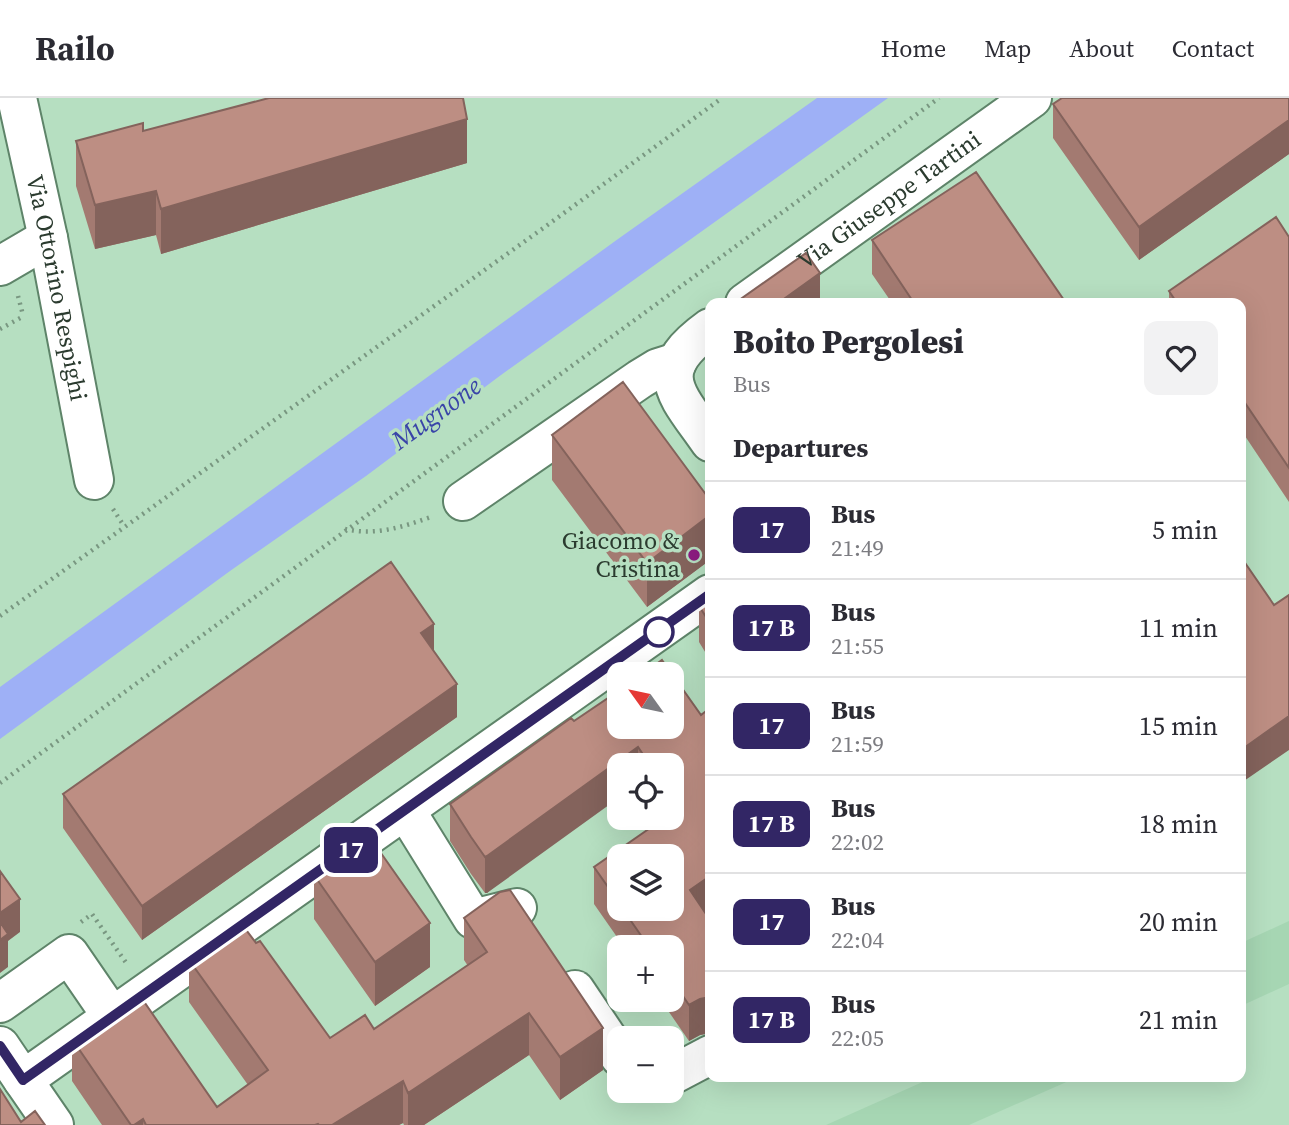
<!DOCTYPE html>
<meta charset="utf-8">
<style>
:root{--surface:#fff;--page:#f2f2f3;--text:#2b2b33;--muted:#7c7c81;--line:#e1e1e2}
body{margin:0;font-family:"Source Serif 4",serif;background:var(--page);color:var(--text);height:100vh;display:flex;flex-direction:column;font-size:26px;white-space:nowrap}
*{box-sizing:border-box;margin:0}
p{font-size:23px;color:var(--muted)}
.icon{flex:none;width:38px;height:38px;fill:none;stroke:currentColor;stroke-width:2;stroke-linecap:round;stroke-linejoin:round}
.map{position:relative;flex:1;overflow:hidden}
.panel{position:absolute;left:705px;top:200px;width:541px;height:784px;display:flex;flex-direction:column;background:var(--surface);border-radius:14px;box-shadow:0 7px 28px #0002}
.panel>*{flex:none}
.badge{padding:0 14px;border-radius:10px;font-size:24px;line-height:46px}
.needle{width:46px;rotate:303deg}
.buttons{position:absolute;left:607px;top:564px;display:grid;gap:14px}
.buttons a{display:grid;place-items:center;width:77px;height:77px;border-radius:14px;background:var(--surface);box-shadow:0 7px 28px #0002;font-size:35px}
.map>.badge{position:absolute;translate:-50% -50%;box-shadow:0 0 0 4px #fff}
h2{padding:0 28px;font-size:26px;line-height:63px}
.round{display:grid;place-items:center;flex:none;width:74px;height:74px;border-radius:14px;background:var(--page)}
.head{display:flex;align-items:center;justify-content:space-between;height:119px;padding:0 28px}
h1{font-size:33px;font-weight:800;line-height:52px}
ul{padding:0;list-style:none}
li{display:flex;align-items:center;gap:21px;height:98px;padding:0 28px;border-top:2px solid var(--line)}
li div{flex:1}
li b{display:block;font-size:26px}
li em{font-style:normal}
li .badge{min-width:77px;font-weight:700;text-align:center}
header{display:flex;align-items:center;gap:42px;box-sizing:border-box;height:98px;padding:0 35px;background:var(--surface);border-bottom:2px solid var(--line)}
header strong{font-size:33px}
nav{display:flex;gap:38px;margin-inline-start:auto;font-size:24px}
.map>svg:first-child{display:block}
</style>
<header>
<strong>Railo</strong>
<nav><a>Home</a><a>Map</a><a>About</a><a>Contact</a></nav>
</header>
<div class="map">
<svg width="1289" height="1027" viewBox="0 0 1289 1027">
<rect width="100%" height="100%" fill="#b6dfc1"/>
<path fill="#a6d6b3" d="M 1289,823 L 1289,886 L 1241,908 L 1241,845 Z
M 936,978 L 1080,978 L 969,1027 L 826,1027 Z"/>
<path fill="#9eb0f6" d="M 817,0 L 888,0 L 501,277 L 366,378 L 230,473 L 0,641 L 0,589 L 618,141 Z"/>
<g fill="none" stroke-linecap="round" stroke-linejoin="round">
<g stroke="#5e8469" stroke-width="42">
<g id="street">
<path id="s1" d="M 17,0 L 48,140 L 94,382"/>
<path d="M 0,168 L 48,140"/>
<path id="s2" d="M 745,205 L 1032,0"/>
<path d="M 710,230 C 649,274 676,295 710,344"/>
<path d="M 463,403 L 640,281 L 658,270 L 677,264"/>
<path d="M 406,713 L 473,821 L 517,810"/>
<path d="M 575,892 L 620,959"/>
<path d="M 0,905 L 69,856 L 113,920"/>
<path d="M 0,948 L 23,982 L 710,496"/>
<path d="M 672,977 L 710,957"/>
<path d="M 23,982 L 54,1027"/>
</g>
</g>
<path stroke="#799781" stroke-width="4.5" stroke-dasharray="2 5" stroke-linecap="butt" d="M 18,198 L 23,217
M 0,231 L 24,218
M 113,411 L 124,428
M 345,431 C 376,438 402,429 431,419
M 0,518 L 542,131 L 722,0
M 0,685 L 939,0
M 81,824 L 92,816 L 127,866"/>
<use href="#street" stroke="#fff" stroke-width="38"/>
</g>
<path fill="#a37a71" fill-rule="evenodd" d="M 1289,0 L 1289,56 L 1139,162 L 1053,40 L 1053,6 Z
M 143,33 L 467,65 L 161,156 L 156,137 L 95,151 L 76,88 L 76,43 Z
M 1289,139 L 1289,404 L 1241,332 L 1241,205 L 1169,205 L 1169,193 Z
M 872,142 L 1066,205 L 892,205 L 872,176 Z
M 710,222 L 710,270 L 709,268 L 709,224 Z
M 552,337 L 710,402 L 710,462 L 647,509 L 552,382 Z
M 710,500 L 710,562 L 699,544 L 699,508 Z
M 434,553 L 457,619 L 142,842 L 63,730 L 63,696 Z
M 574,623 L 672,628 L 707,817 L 710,822 L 710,935 L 700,937 L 689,943 L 660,901 L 672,901 L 672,849 L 624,849 L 594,806 L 594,769 L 663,722 L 661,719 L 672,719 L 672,667 L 620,667 L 487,795 L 485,795 L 471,776 L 450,743 L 450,706 ZM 620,758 L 672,810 L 620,810 Z
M 314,777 L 430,869 L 375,908 L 314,821 Z
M 464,820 L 603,972 L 560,1002 L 529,957 L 424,1027 L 404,1027 L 403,1025 L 399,1027 L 102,1027 L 72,983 L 72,941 L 217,1009 L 248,987 L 189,904 L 189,862 L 256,845 L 330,940 L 374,931 L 468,868 L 464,862 Z"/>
<path fill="#84635c" d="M 467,21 L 467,65 L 161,156 L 161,111 Z
M 1289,22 L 1289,56 L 1139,162 L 1139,129 Z
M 156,93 L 156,137 L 95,151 L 95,107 Z
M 820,175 L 820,205 L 781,205 L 781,203 Z
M 710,417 L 710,462 L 647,509 L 647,465 Z
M 434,526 L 434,559 L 421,535 Z
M 457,586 L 457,619 L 142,842 L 142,808 Z
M 1289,618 L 1289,652 L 1241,685 L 1241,652 Z
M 638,649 L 638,667 L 620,667 L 620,699 L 487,795 L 485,795 L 485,759 Z
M 710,778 L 710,814 L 690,829 L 690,792 Z
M 20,801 L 20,834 L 8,843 L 8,869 L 0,875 L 0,815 Z
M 430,825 L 430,869 L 375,908 L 375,864 Z
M 710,899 L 710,935 L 700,937 L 689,943 L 689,907 L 700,901 Z
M 529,915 L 529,957 L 424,1027 L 408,1027 L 408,995 Z
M 603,930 L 603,972 L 560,1002 L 560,959 Z
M 403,983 L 403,1025 L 399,1027 L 332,1027 Z
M 143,1021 L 143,1027 L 134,1027 Z"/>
<path fill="#bd8e83" stroke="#84635c" stroke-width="2" d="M 269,0 L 463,0 L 467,21 L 161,111 L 156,93 L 95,107 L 76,43 L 143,25 L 143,33 Z
M 1062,0 L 1289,0 L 1289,22 L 1139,129 L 1053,6 Z
M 976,74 L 1066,205 L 914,205 L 872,142 Z
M 1276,119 L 1289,139 L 1289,370 L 1241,299 L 1241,205 L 1177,205 L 1169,193 Z
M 806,155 L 820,175 L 781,203 L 782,205 L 735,205 Z
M 623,284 L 710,402 L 710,417 L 647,465 L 552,337 Z
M 1241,459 L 1274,507 L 1289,497 L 1289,618 L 1241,652 Z
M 391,464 L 434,526 L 421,535 L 457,586 L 142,808 L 63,696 Z
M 710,500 L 710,525 L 699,508 Z
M 662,562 L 672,576 L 643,576 Z
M 672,576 L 701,617 L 710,610 L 710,778 L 690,792 L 710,822 L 710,899 L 700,901 L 689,907 L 672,882 L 672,849 L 649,849 L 622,810 L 672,810 L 672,758 L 620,758 L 620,806 L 594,769 L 666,719 L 672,719 L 672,715 L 680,710 L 672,699 L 672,667 L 650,667 L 638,649 L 487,758 L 485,759 L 471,739 L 450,706 L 571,620 L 574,623 L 620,592 L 620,628 L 672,628 Z
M 369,738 L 430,825 L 375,864 L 314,777 Z
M 0,773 L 20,801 L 0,815 Z
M 510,792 L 603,930 L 560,959 L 529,915 L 408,995 L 403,983 L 332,1027 L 319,1027 L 318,1026 L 315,1027 L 146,1027 L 143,1021 L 134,1027 L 131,1027 L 72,941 L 138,895 L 217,1009 L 268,972 L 189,862 L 240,824 L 256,845 L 260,843 L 330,940 L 365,917 L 374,931 L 487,854 L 464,820 L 500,794 Z
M 0,824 L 8,836 L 0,842 Z
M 0,991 L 21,1024 L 35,1013 L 45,1027 L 0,1027 Z"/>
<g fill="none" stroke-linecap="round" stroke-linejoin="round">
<g stroke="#fff" stroke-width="16">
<path id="line" d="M 0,948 L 23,982 L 710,496"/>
</g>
<use href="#line" stroke="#322665" stroke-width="10"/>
</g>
<circle fill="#8c1c80" stroke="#b6dfc1" stroke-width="2.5" cx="694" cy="457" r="7"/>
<circle fill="#fff" stroke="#322665" stroke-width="3.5" cx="659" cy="534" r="14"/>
<g text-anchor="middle" stroke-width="7" stroke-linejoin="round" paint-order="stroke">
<g font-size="24" fill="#2b3b2f" stroke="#b6dfc1">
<text dy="8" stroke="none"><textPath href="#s2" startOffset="177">Via Giuseppe Tartini</textPath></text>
<text dy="8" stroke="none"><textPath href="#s1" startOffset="194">Via Ottorino Respighi</textPath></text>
</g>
<g font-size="24" fill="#2b3b2f" stroke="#b6dfc1" text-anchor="end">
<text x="680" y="451">Giacomo &amp;<tspan x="680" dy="28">Cristina</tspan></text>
</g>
<g font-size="26" font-style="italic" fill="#3944a8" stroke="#b6dfc1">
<text transform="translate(436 315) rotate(-36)" y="9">Mugnone</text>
</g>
</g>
</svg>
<div class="buttons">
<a><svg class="needle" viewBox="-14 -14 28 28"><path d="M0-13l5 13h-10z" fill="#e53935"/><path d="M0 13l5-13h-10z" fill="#7c7c81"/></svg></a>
<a><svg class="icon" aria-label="locate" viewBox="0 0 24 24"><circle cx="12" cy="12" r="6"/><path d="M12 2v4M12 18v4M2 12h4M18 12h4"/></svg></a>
<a><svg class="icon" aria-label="layers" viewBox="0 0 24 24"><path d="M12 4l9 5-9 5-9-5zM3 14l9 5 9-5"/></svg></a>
<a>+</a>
<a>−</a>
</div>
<b class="badge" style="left:351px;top:752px;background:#322665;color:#fff">17</b>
<section class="panel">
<div class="head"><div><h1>Boito Pergolesi</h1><p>Bus</p></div><a class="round"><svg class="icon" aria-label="heart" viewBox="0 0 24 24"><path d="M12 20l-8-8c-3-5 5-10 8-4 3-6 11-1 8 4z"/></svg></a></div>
<h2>Departures</h2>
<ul>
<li><span class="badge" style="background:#322665;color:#fff">17</span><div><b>Bus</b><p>21:49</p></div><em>5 min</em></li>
<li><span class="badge" style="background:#322665;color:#fff">17 B</span><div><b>Bus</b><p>21:55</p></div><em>11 min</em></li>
<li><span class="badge" style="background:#322665;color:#fff">17</span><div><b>Bus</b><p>21:59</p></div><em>15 min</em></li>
<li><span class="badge" style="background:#322665;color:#fff">17 B</span><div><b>Bus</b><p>22:02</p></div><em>18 min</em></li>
<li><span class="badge" style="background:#322665;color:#fff">17</span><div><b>Bus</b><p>22:04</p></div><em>20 min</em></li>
<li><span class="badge" style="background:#322665;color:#fff">17 B</span><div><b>Bus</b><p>22:05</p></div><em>21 min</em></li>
</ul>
</section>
</div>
